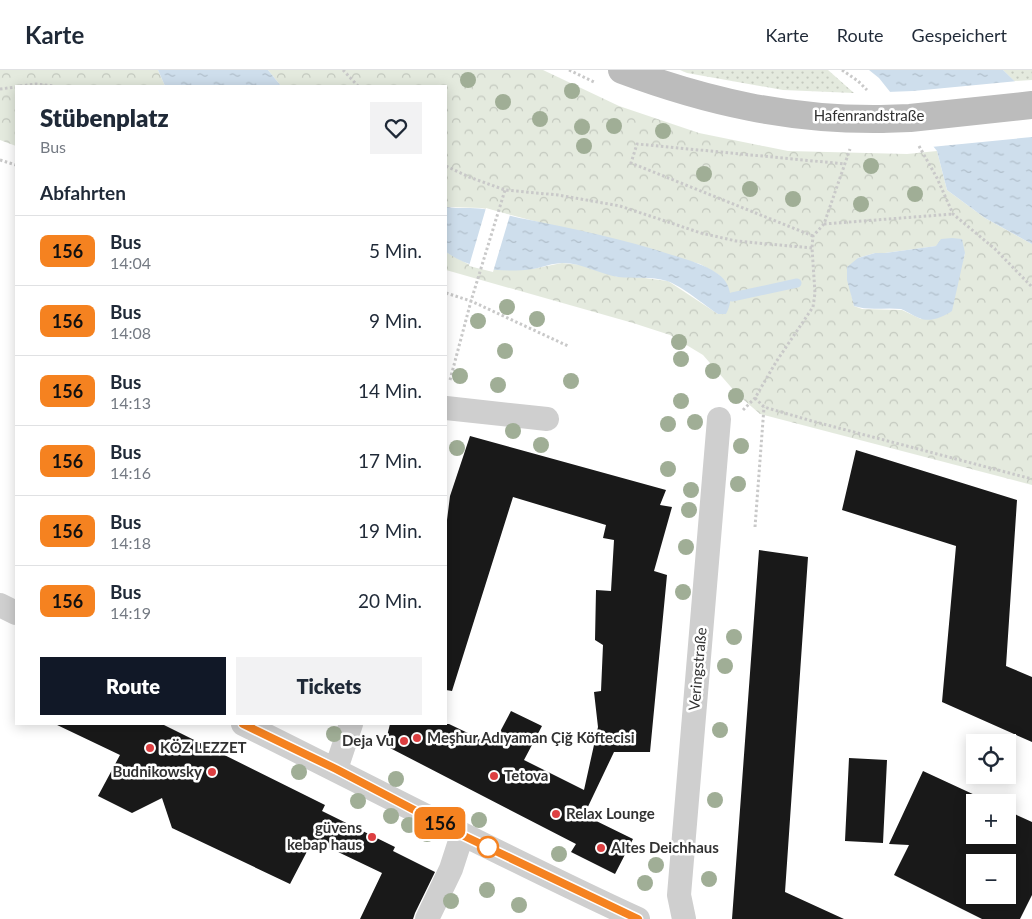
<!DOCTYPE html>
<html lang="de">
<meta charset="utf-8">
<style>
:root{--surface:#fff;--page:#f2f2f3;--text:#1f2937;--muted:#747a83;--line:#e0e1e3;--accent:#111827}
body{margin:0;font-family:Lato,sans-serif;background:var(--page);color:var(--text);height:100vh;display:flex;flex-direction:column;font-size:19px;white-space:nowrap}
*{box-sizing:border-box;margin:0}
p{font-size:16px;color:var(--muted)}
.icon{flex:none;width:28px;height:28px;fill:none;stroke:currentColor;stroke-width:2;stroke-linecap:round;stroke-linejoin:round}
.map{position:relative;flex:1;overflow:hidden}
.side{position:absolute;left:15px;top:15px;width:432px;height:640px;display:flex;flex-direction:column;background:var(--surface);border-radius:0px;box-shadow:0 2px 12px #0003}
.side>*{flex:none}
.badge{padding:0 10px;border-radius:8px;font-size:18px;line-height:32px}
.controls{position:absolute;left:966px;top:664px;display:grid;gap:10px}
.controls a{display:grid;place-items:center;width:50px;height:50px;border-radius:0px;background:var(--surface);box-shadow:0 2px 12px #0003;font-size:25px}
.map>.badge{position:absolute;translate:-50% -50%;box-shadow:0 0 0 2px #fff}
h2{padding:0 25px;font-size:19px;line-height:45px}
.round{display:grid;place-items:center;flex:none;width:52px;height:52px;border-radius:0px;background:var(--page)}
.summary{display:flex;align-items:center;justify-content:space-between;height:85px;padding:0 25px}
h1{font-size:24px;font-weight:800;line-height:38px}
.button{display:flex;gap:10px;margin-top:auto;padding:10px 25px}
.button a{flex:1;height:58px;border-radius:0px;background:var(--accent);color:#fff;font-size:20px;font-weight:800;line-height:58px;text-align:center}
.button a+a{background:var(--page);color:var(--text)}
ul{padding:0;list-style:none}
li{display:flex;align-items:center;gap:15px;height:70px;padding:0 25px;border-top:1px solid var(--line)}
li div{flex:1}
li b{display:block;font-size:19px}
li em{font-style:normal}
li .badge{min-width:55px;font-weight:700;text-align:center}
header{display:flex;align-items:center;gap:30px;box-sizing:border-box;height:70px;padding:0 25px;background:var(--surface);border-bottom:1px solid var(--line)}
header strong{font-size:24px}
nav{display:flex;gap:28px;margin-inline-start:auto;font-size:18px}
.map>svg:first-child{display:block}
</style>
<header>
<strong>Karte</strong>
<nav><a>Karte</a><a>Route</a><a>Gespeichert</a></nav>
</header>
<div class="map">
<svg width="1032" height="849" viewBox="0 0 1032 849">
<defs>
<pattern id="grass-dots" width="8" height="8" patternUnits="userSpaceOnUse" patternTransform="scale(1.25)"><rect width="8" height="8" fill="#e4eade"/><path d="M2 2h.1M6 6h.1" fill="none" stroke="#c4c9bf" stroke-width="1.8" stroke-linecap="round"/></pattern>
<pattern id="forest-crowns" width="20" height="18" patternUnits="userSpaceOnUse" patternTransform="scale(1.25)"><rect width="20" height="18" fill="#e4eade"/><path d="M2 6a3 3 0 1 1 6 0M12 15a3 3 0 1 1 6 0" fill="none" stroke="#c4c9bf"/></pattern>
<pattern id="water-ripples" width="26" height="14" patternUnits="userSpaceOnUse" patternTransform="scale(1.25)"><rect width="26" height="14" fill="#cedeec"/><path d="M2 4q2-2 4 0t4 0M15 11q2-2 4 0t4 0" fill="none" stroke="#b1bfcb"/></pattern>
</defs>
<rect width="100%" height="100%" fill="#fff"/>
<path fill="url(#grass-dots)" d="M 680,0 L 828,0 L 854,23 L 783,20 L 687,3 Z
M 1003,0 L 1032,0 L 1032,10 L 1014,11 Z"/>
<path fill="url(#forest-crowns)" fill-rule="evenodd" d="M 0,0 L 158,0 L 165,16 L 16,16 L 16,76 L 0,70 Z
M 268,0 L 543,0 L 619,36 L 699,63 L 788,81 L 907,84 L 937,81 L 947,120 L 985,148 L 1032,174 L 1032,415 L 760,344 L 737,324 L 703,285 L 670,265 L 633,253 L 446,200 L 446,182 L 468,194 L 482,199 L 532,199 L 562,193 L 583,195 L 618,207 L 637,207 L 668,211 L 718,244 L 726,214 L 719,205 L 700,194 L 499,142 L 482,138 L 446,137 L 446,16 L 281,16 ZM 937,176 L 965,183 L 962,194 L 921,249 L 902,240 L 862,239 L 854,236 L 851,223 L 858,188 L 875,183 L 885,183 Z"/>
<path fill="url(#water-ripples)" d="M 158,0 L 268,0 L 281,16 L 165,16 Z
M 869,0 L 1003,0 L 1032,28 L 1032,174 L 985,148 L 947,120 L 937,81 L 879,8 Z
M 446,137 C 459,139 472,137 484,139 C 498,141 511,147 525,149 C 574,159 624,169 672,185 C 688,190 704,194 718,204 C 731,213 734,230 726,244 L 718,244 C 704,235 682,216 667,211 C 651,206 634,209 618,207 C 599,204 583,193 563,193 C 553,193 543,197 533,199 C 502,203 472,200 446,182 Z
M 952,168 L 962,169 L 965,183 L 952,241 C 943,247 930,253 919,248 C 913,246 907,241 901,239 C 885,237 869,241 854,236 L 847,210 L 847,197 L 858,188 L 875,183 L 885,183 L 936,176 L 941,169 Z"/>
<path fill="#fff" d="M 1018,11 L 1032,25 L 1032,67 L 931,77 L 887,22 L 913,21 Z
M 486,138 L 510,145 L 493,202 L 469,196 Z"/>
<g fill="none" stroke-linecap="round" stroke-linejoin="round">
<path stroke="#cedeec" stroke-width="9" d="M 732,227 L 797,213"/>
</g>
<path fill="#191919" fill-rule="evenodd" d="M 470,366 L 666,420 L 660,435 L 672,437 L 654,501 L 667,505 L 650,682 L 614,682 L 584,745 L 633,769 L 615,804 L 571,782 L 576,774 L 390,678 L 387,666 L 390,654 L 449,654 L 493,675 L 511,641 L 542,656 L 524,690 L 584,720 L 598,657 L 594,622 L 601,621 L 603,575 L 595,570 L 596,520 L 611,521 L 614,470 L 603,468 L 606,455 L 513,427 L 452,621 L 446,620 L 446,458 L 450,426 Z
M 856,380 L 1017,430 L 1006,596 L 1032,607 L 1032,672 L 942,632 L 956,476 L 842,440 Z
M 759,480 L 808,487 L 785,822 L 844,849 L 732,849 Z
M 55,654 L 162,654 L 325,735 L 322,741 L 395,777 L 393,781 L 435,802 L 415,843 L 413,849 L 360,849 L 382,803 L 313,770 L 290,814 L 172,758 L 162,728 L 132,743 L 98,726 L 120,685 Z
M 849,688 L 887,690 L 883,773 L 845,771 Z
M 923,701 L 990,732 L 975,732 L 975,765 L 1008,765 L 1008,741 L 1032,752 L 1032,825 L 1020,849 L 982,849 L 894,805 L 909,775 L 889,774 ZM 975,792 L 1008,792 L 1008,825 L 975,825 Z"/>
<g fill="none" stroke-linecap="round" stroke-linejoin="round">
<path stroke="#c9c9c9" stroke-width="3" stroke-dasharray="2.5 2.5" stroke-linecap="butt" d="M 343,0 L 358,16
M 569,0 L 596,13
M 842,0 L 858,11 L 867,20
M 20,16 L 36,14 L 54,16
M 0,19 L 16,17
M 919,76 L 937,108 L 953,144 L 995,179 L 1032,217
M 0,90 L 16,95
M 446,96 L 469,107 L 505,120 L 558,125 L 620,136 L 701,163 L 736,171 L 812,178
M 824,154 L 953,144
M 813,166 L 631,93 L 637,74 L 845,94
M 446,223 L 471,231 L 568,276
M 450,310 L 471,231 L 505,120
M 755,328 L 764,337 L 812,351 L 1032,409
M 743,340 L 755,328 L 776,292 L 813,237 L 815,223 L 812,178 L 813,166 L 824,154 L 850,79
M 755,457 L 764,337"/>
<path stroke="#cfcfcf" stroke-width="24" d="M 446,338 L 547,349
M 0,535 L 16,543
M 243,654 C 375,719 505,788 638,849
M 336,699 L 351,654
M 427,849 L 451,799 L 462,765
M 684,849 L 679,825 L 719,349"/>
<path stroke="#bcbcbc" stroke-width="28" d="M 622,0 C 708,32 789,50 881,49"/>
<path stroke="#bcbcbc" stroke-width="28" d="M 881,49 L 910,48 L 1032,35"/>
</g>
<g fill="#a0ae96">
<circle cx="468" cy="10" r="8"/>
<circle cx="572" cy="21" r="8"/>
<circle cx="503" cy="32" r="8"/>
<circle cx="540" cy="49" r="8"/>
<circle cx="614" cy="56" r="8"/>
<circle cx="582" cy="57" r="8"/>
<circle cx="663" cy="61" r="8"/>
<circle cx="584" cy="76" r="8"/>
<circle cx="871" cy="96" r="8"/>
<circle cx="704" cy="104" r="8"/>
<circle cx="750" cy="119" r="8"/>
<circle cx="915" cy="124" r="8"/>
<circle cx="793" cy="129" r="8"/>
<circle cx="861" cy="134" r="8"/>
<circle cx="507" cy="237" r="8"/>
<circle cx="537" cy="249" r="8"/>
<circle cx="478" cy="251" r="8"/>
<circle cx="679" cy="272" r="8"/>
<circle cx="505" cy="281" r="8"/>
<circle cx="681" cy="289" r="8"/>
<circle cx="713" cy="301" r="8"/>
<circle cx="460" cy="306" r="8"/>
<circle cx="571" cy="311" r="8"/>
<circle cx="498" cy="315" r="8"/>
<circle cx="736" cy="326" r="8"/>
<circle cx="681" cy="331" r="8"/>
<circle cx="695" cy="352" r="8"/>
<circle cx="668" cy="354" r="8"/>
<circle cx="513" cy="361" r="8"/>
<circle cx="541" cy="375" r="8"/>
<circle cx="741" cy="376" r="8"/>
<circle cx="457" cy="378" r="8"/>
<circle cx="668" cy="399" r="8"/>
<circle cx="738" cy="414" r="8"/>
<circle cx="691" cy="420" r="8"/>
<circle cx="689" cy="440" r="8"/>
<circle cx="686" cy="477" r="8"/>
<circle cx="683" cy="522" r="8"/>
<circle cx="734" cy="567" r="8"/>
<circle cx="725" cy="596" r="8"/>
<circle cx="720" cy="660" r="8"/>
<circle cx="334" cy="664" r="8"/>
<circle cx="299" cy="702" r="8"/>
<circle cx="396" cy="709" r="8"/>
<circle cx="715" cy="730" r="8"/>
<circle cx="358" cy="731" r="8"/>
<circle cx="391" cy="746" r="8"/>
<circle cx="479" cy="750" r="8"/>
<circle cx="409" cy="755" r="8"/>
<circle cx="427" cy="764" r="8"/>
<circle cx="559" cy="784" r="8"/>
<circle cx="656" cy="795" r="8"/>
<circle cx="709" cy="809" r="8"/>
<circle cx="645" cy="813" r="8"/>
<circle cx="487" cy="820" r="8"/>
<circle cx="451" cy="831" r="8"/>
<circle cx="519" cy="835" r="8"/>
</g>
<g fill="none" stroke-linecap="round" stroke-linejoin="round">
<g stroke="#fff" stroke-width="11">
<path id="line" d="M 243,654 L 336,699 L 462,765 L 638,849"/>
</g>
<use href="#line" stroke="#f58220" stroke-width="8"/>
</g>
<g fill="#dd3f41" stroke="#fff" stroke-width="2">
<circle cx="417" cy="668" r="5"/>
<circle cx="404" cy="671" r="5"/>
<circle cx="150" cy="678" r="5"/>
<circle cx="212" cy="702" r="5"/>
<circle cx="494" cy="706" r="5"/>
<circle cx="556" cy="744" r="5"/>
<circle cx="372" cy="767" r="5"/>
<circle cx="601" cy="778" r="5"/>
</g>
<circle fill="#fff" stroke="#f58220" stroke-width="2.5" cx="488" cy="777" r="10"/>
<g text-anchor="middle" stroke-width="5" stroke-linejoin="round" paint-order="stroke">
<g font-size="15" fill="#323232" stroke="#fff">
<text x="869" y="51">Hafenrandstraße</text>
<text transform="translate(698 599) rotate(-85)" y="5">Veringstraße</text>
</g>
<g font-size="15" font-weight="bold" fill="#323232" stroke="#fff" text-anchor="start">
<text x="427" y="673">Meşhur Adıyaman Çiğ Köftecisi</text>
<text x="394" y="676" text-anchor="end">Deja Vu</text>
<text x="160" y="683">KÖZ LEZZET</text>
<text x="202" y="707" text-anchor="end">Budnikowsky</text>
<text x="504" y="711">Tetova</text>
<text x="566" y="749">Relax Lounge</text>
<text x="362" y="763" text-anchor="end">güvens<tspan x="362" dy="17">kebap haus</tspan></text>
<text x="611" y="783">Altes Deichhaus</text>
</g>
</g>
</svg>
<div class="controls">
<a><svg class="icon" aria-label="locate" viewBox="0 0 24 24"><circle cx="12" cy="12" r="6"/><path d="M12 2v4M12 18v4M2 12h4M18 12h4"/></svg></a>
<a>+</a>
<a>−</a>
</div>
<b class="badge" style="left:440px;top:753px;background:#f58220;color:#111">156</b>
<section class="side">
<div class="summary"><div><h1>Stübenplatz</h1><p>Bus</p></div><a class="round"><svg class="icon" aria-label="heart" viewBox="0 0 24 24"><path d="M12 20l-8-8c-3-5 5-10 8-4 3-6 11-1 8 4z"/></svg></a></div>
<h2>Abfahrten</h2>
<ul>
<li><span class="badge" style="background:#f58220;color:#111">156</span><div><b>Bus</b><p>14:04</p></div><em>5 Min.</em></li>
<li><span class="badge" style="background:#f58220;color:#111">156</span><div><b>Bus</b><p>14:08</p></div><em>9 Min.</em></li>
<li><span class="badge" style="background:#f58220;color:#111">156</span><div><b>Bus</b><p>14:13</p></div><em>14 Min.</em></li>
<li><span class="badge" style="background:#f58220;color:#111">156</span><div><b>Bus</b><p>14:16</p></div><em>17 Min.</em></li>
<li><span class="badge" style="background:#f58220;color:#111">156</span><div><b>Bus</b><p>14:18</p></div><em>19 Min.</em></li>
<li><span class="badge" style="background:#f58220;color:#111">156</span><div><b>Bus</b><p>14:19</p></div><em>20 Min.</em></li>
</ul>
<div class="button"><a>Route</a><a>Tickets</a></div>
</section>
</div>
